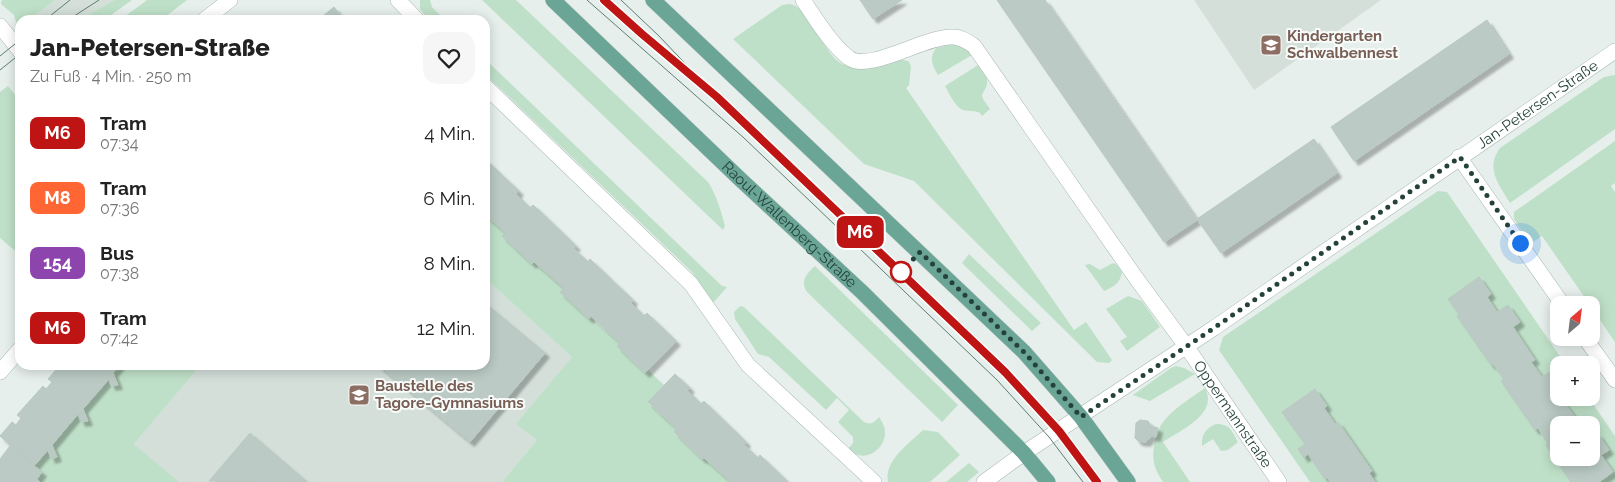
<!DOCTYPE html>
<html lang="de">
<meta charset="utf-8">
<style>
:root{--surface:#fff;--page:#f6f6f6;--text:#222;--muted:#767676}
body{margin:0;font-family:Raleway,sans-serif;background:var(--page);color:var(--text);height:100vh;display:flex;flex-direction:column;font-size:19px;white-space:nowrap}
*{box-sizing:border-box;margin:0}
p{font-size:16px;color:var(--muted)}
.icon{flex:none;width:28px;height:28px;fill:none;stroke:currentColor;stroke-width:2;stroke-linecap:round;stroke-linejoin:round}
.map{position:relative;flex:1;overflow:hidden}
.sheet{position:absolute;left:15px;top:15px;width:475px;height:355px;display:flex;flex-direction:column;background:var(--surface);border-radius:15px;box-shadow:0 2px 12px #0003}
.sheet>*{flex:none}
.badge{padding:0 10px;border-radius:8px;font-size:18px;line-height:32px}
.needle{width:32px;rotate:28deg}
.fabs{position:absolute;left:1550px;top:296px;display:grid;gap:10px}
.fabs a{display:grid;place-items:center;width:50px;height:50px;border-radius:10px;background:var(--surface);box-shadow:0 2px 12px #0003;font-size:25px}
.you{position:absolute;width:25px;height:25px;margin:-12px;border:4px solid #fff;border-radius:50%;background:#1a73e8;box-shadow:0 0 0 8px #1a73e833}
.map>.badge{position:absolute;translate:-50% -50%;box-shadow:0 0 0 2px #fff}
.round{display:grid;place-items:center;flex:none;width:52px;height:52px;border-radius:15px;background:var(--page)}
.head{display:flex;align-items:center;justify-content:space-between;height:85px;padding:0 15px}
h1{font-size:24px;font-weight:800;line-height:38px}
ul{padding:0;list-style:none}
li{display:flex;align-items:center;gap:15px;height:65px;padding:0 15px}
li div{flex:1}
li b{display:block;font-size:19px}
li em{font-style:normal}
li .badge{min-width:55px;font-weight:700;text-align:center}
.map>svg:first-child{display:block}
</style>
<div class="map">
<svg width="1615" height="482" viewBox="0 0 1615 482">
<defs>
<filter id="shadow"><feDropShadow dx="4.5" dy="4.5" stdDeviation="1" flood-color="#0004"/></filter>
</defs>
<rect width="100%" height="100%" fill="#e6efeb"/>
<path fill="#d4dfda" d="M 55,0 L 114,0 L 79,20 L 29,20 Z
M 1194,0 L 1381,0 L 1254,90 Z
M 485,278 L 572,357 L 517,424 L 537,440 L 502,482 L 178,482 L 134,444 L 201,365 L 485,365 Z"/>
<path fill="#bfe0c8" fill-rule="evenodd" d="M 2,0 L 55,0 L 29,20 L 20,20 L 20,27 L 18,28 L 14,15 L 1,4 Z
M 114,0 L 132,0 L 104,20 L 79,20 Z
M 147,0 L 187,0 L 161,20 L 120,20 Z
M 420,0 L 430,0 L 432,7 L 445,20 L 429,20 L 420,9 Z
M 482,0 L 516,0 L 708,182 C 717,196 721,211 725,226 L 723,230 Z
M 790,4 C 812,8 822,53 842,64 C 848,66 855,69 861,69 C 874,69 899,55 909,62 L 911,66 L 909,85 L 906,88 L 1074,330 L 1086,322 L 1112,360 L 1109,363 L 1097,362 L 914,181 L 864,164 L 733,39 L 782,5 Z
M 953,44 L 965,48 L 972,55 L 938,75 C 932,65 929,58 936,48 Z
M 485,59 L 722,286 L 727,287 L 713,303 L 692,272 L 485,74 Z
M 978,65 L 987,78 L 987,85 L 982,95 L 983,99 L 990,109 L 982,116 L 980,113 C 974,110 968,112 963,110 C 955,107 949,93 945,86 Z
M 1615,75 L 1615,129 L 1510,203 C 1499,185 1485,168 1500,148 L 1604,77 Z
M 8,86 L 20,101 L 20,255 L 0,238 L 0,92 Z
M 1615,141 L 1615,183 L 1611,186 L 1615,192 L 1615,342 L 1591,307 L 1591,305 L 1590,305 L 1542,236 L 1530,244 L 1514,219 L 1514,212 Z
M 1438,191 L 1447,192 L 1566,365 L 1559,365 L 1559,398 L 1589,398 L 1615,436 L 1615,482 L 1310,482 L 1219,350 L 1223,337 ZM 1559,425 L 1591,425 L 1591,458 L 1559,458 Z
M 485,215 L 506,233 L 503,236 L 532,264 L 534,262 L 564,288 L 561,292 L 620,343 L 617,346 L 645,373 L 648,370 L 664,385 L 648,403 L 677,429 L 674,433 L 702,459 L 704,458 L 731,482 L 502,482 L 537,440 L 516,424 L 572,357 L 485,278 Z
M 969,254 L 1041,323 L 1032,331 L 962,263 Z
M 1113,263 L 1117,265 L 1122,272 C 1120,284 1113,287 1104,291 L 1085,265 L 1090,264 L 1100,270 Z
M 815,266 L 958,405 L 942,422 L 807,292 C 800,281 806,274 815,266 Z
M 1128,296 L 1142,301 L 1160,327 L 1127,351 L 1120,341 L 1127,337 L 1106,309 Z
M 740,306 L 744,307 L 864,422 C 871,425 874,423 879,417 C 882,422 885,426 885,432 C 886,445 872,459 858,455 C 855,454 851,451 848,449 L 853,443 L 853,437 L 838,422 L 849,410 L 837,398 L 826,410 L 769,357 L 758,354 L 735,319 L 734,312 Z
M 120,365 L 201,365 L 134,444 L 179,482 L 40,482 L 37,479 L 34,466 L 48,450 L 51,459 L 57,457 L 52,445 L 78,414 L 81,422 L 88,421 L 83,409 L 109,379 L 111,386 L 118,385 L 113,373 Z
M 1176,366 L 1184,368 L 1195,374 L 1150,401 L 1133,395 L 1171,368 Z
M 1205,388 C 1219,414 1181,430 1163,442 L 1190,482 L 1163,482 C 1154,468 1152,462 1154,445 C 1158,416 1183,404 1205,388 Z
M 1216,424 C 1230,424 1232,431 1238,442 L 1228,450 L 1221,451 L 1213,439 L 1202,446 C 1201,435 1206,428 1216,424 Z
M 923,430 L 938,432 L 960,455 L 930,482 L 888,482 C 884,460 909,444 923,430 Z
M 969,463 L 979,472 L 967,482 L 946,482 Z"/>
<path fill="#bbcac4" stroke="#b8c9c2" filter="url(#shadow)" d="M 860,0 L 902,0 L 873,19 Z
M 997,0 L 1045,0 L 1197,220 L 1164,242 Z
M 334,7 L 344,20 L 318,20 Z
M 1487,20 L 1509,54 L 1354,161 L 1331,127 Z
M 1314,139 L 1337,173 L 1221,253 L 1197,219 Z
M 485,159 L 519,191 L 516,194 L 530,208 L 533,205 L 540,211 L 576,246 L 573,248 L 588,262 L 590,259 L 633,300 L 631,303 L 644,316 L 647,313 L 676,341 L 645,373 L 617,346 L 620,343 L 591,316 L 589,319 L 560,292 L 564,288 L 534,262 L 532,264 L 502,236 L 506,233 L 485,215 Z
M 1479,277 L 1491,294 L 1487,297 L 1497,312 L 1508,305 L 1520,322 L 1513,327 L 1535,360 L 1531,362 L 1542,377 L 1553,370 L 1559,377 L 1559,398 L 1561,398 L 1580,424 L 1559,425 L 1559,458 L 1591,458 L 1591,438 L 1598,434 L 1609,450 L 1601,455 L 1613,472 L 1599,482 L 1571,482 L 1546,445 L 1548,444 L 1538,428 L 1535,430 L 1501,381 L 1504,379 L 1493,364 L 1491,365 L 1457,316 L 1459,314 L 1448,299 Z
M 485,303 L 545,353 L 470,442 L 378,365 L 485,365 Z
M 60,365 L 120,365 L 113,373 L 118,385 L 111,386 L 109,379 L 83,409 L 88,421 L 81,422 L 78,414 L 52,445 L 57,457 L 51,459 L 48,450 L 34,466 L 0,436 L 12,422 L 16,425 L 21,418 L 17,415 L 43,386 L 46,389 L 52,382 L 48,379 Z
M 675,374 L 690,388 L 687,390 L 701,404 L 704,401 L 746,442 L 744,445 L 758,458 L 760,455 L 788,482 L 731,482 L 704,458 L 702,459 L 674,432 L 677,429 L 648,402 Z
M 1315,389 L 1327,406 L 1324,408 L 1335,424 L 1338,422 L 1372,471 L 1369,473 L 1375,482 L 1330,482 L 1328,478 L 1325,479 L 1308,454 L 1304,458 L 1298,449 L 1305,444 L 1282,412 Z
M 1140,420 L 1148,421 L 1151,426 L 1158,428 L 1156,437 L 1151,436 L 1146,442 L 1138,441 L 1135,438 L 1136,423 Z
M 250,433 L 307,482 L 209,481 Z
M 10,446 L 42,472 L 37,479 L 40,482 L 0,482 L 0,459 Z"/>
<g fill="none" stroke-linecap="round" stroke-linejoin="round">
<g stroke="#a8b8b2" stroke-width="16">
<g id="minor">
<path d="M 398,0 L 417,20"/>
<path id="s1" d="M 803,0 C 816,19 830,43 849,58 C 869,73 927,35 953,37 C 961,37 967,41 974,46 L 1136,278 L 1186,346 L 1279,482"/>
<path d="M 204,20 L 230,0"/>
<path d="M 0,26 L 20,51"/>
<path d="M 485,86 L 691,284 L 748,365 L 874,482"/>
<path d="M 1459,157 L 1563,305"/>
<path d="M 1585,338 L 1615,380"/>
<path d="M 0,372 L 20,349"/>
<path id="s2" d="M 984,482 L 1024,453 L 1214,328 L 1615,51"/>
</g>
</g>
<g stroke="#c2cac8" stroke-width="16">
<g id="major">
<path id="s3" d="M 553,0 L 741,180 L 862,292 L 1024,453 L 1048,482"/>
<path d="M 653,0 L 1024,352 L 1081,417 L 1128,482"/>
</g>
</g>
<use href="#minor" stroke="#fff" stroke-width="15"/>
<use href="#major" stroke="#6aa596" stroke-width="15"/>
<path stroke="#5f7d75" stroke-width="1" d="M 587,0 L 744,138 L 997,380 L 1049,437 L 1083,482
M 604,0 L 679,66
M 621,0 L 659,36 L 717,97 L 1005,372 L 1059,431 L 1097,482
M 45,20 L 70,0
M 68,20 L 99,0
M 0,56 L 20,40
M 0,70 L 20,54"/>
</g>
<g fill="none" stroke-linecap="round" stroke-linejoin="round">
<g stroke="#fff" stroke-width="11">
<path id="line" d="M 604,0 L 642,34 L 717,97 L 1005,372 L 1059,431 L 1097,482"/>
</g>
<use href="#line" stroke="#be1414" stroke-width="8"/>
<path stroke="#24423a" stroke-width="5" stroke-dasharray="0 9" d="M 901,272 L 920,252 L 1024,352 L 1081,417 L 1214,328 L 1460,157 L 1520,243"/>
</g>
<defs>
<g id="school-square" transform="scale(1.125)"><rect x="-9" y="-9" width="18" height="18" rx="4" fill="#8d6e63" stroke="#f7fbf9"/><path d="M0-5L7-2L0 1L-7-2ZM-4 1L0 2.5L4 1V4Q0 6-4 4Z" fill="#fff"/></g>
</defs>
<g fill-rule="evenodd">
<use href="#school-square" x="1271" y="45"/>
<use href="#school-square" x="359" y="395"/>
</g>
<circle fill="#fff" stroke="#be1414" stroke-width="2.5" cx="901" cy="272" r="10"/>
<g text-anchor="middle" stroke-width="4" stroke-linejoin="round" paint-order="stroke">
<g font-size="15" font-weight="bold" fill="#785e54" stroke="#f7fbf9" text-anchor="start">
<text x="1287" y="41">Kindergarten<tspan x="1287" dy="17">Schwalbennest</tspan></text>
<text x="375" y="391">Baustelle des<tspan x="375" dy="17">Tagore-Gymnasiums</tspan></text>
</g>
<g font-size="15" fill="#24423a" stroke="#f7fbf9">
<text dy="5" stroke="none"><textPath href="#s2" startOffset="670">Jan-Petersen-Straße</textPath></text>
<text dy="5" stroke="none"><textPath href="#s3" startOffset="326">Raoul-Wallenberg-Straße</textPath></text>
<text dy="5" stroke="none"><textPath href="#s1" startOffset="656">Oppermannstraße</textPath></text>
</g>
</g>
</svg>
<div class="fabs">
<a><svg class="needle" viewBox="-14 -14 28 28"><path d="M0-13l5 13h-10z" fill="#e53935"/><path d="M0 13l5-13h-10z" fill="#767676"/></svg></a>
<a>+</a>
<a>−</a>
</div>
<div class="you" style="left:1520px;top:243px"></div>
<b class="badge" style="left:860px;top:232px;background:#be1414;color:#fff">M6</b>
<section class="sheet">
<div class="head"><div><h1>Jan-Petersen-Straße</h1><p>Zu Fuß · 4 Min. · 250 m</p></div><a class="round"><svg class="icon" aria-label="heart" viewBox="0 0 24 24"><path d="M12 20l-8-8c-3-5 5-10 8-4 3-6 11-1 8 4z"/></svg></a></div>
<ul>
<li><span class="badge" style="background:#be1414;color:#fff">M6</span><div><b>Tram</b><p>07:34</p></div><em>4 Min.</em></li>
<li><span class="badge" style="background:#f63;color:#fff">M8</span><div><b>Tram</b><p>07:36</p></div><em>6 Min.</em></li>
<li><span class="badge" style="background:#8e44ad;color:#fff">154</span><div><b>Bus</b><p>07:38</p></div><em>8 Min.</em></li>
<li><span class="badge" style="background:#be1414;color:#fff">M6</span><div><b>Tram</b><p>07:42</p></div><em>12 Min.</em></li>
</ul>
</section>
</div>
